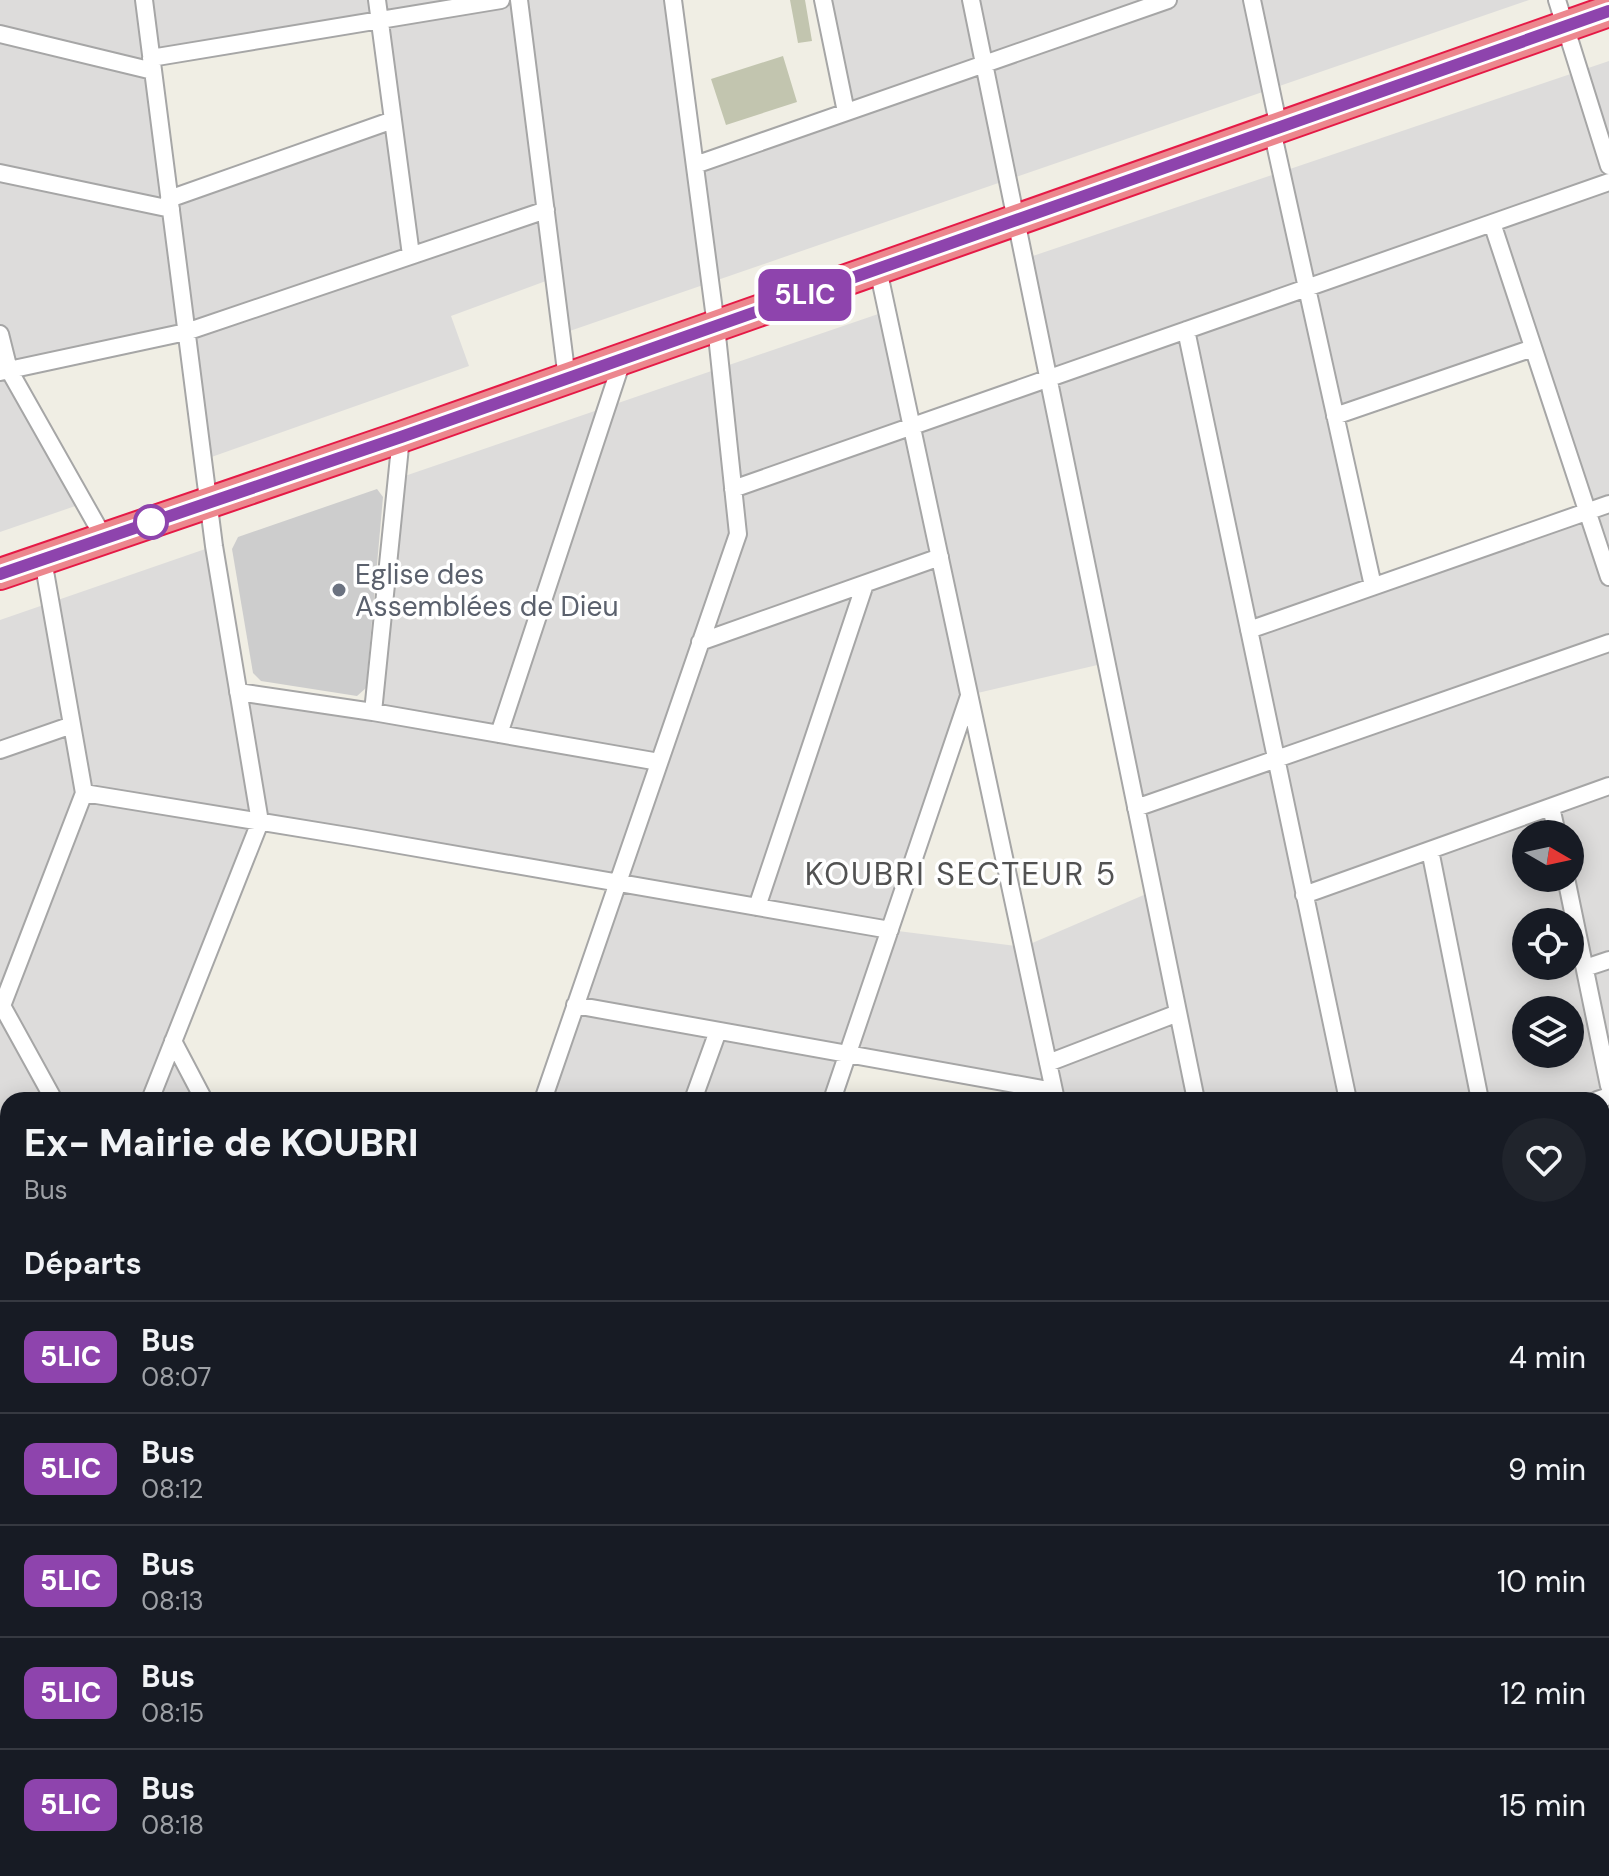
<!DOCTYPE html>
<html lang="fr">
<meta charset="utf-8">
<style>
:root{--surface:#171b24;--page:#20242c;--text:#f1f3f6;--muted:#9ea1a6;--line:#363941}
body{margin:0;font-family:"DM Sans",sans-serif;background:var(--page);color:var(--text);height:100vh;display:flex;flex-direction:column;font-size:30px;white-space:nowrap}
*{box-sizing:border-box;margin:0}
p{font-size:26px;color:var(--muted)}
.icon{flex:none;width:44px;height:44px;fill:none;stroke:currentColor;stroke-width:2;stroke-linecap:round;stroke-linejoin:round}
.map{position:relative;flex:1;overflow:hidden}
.drawer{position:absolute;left:0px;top:1092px;width:1610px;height:784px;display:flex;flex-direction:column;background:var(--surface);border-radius:24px 24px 0 0;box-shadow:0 4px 20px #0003}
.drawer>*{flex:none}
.badge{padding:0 16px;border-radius:12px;font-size:28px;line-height:52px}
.needle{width:52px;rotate:99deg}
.fabs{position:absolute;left:1512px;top:820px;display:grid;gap:16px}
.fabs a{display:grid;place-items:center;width:72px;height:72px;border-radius:50%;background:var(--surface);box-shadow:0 4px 20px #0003;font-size:40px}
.map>.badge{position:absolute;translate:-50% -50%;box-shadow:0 0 0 4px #fff}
h2{padding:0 24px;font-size:30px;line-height:72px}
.round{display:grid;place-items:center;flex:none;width:84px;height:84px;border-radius:42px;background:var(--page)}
.overview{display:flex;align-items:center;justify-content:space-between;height:136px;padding:0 24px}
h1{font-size:38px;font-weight:800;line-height:60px}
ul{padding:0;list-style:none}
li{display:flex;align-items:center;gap:24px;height:112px;padding:0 24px;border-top:2px solid var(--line)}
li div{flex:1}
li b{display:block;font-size:30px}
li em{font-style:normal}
li .badge{min-width:88px;font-weight:700;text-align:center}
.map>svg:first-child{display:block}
</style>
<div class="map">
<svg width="1609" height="1876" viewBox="0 0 1609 1876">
<rect width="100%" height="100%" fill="#f0eee4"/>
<path fill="#dddcdb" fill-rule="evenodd" d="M 0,0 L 673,0 L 695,164 L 846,112 L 823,0 L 1529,0 L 561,334 L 554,278 L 451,316 L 469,366 L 203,460 L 186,332 L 10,370 L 84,503 L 0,532 ZM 379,20 L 393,119 L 170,199 L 152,58 Z
M 1609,61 L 1609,1235 L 1602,1238 L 1602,1100 L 1056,1100 L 1053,1091 L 848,1054 L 832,1100 L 543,1100 L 617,882 L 260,822 L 173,1041 L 204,1100 L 8,1100 L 8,1370 L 0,1375 L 0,620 L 214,546 L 238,692 L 373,712 L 396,479 L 887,311 L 912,426 L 1048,379 L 1024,259 ZM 1534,349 L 1587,512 L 1373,586 L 1336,416 ZM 1106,663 L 1153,891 L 1023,947 L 890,930 L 969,695 ZM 1526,834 L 1570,834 L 1570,878 L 1526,878 ZM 1526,922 L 1570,922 L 1570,966 L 1526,966 ZM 1526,1010 L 1570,1010 L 1570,1054 L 1526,1054 Z
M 8,1538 L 8,1837 L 2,1803 L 0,1803 L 0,1543 Z
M 8,1849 L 8,1868 L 271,1868 L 267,1876 L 0,1876 L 0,1851 Z"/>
<path fill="#cdcdcd" d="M 377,489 L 383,497 L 366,688 L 357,696 L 261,681 L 253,673 L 232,549 L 238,537 Z"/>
<path fill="#c2c5af" d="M 790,0 L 805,0 L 812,41 L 798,43 Z
M 783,56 L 797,102 L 726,125 L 711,79 Z"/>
<path fill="#e9f0ce" d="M 1609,1258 L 1609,1362 L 1602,1365 L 1602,1260 Z
M 283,1868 L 372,1868 L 376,1875 L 376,1876 L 278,1876 Z"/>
<path fill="#a2cae0" d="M 561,1868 L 1094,1868 L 1085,1876 L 558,1876 Z"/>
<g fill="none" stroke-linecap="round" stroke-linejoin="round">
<path stroke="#a2cae0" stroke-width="4" d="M 1602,1625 L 1609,1620
M 1602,1705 L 1609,1715"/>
<g stroke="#a6a6a6" stroke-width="20">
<path id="street" d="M 144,0 L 214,546 L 260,822 L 150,1100
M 377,0 L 411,255
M 519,0 L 567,379
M 823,0 L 846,112
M 971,0 L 1196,1100
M 1252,0 L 1279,128
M 1557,0 L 1609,166
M 0,34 L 153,71
M 151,58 L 501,0
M 1272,130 L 1373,586
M 695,165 L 1168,0
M 0,173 L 171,209
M 169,199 L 393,120
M 1492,223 L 1609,577
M 878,269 L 1056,1100
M 1186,330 L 1348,1100
M 0,334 L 9,370 L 104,538
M 0,372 L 186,332 L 546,210
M 1335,416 L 1533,348
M 733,489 L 1609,182
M 1249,630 L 1609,504
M 700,642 L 940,557
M 238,692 L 373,712 L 659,762
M 373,712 L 401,437
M 499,734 L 623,358
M 0,750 L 72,725
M 84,793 L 354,837 L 890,930
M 1551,807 L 1557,834
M 1136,808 L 1609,643
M 1430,850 L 1480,1100
M 1566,878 L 1609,1086
M 1304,895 L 1609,786
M 757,907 L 865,584
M 1585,968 L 1609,960
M 0,1002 L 54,1100
M 575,1005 L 1054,1091
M 0,1008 L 2,1006 L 84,793 L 43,560
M 173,1041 L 204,1100
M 1048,1063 L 1178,1013
M 543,1100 L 738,534 L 716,326 L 673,0
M 693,1100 L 718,1031
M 832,1100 L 969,696
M 1597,1100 L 1609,1096
M 0,1182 L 8,1175
M 1602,1238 L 1609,1235
M 0,1375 L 8,1370
M 0,1616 L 8,1623
M 0,1803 L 8,1796
M 396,1868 L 404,1876"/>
</g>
<g stroke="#e51a46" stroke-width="34">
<path id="highway" d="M 0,574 L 401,437 L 1609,11"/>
</g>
<use href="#street" stroke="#fff" stroke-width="16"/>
<use href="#highway" stroke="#ec878e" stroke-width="30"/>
</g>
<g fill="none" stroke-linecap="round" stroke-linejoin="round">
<g stroke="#fff" stroke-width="18">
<path id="line" d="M 0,574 L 401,437 L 1609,11"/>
</g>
<use href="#line" stroke="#8e44ad" stroke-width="12"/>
</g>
<circle fill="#fff" stroke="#8e44ad" stroke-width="4" cx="151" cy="522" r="16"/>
<circle fill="#6b7280" stroke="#fff" stroke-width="3" cx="339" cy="590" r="8"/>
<g text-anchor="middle" stroke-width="7" stroke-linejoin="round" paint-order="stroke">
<g font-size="28" fill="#5b616d" stroke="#fff" text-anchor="start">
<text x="355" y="584">Eglise des<tspan x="355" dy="32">Assemblées de Dieu</tspan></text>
</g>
<g font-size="32" letter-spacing="2" fill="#525252" stroke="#fff">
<text x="961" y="885">KOUBRI SECTEUR 5</text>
</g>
</g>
</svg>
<div class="fabs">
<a><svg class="needle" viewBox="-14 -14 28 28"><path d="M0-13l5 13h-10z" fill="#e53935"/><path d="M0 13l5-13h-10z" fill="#9ea1a6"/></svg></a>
<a><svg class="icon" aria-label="locate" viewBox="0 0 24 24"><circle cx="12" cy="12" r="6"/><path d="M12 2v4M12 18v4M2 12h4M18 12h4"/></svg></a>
<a><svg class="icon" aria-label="layers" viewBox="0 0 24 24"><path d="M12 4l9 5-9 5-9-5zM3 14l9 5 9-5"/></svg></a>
</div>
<b class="badge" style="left:805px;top:295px;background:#8e44ad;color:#fff">5LIC</b>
<section class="drawer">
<div class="overview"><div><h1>Ex- Mairie de KOUBRI</h1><p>Bus</p></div><a class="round"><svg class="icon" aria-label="heart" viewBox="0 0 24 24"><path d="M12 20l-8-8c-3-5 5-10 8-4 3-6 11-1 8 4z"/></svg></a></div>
<h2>Départs</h2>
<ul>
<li><span class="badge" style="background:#8e44ad;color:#fff">5LIC</span><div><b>Bus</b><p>08:07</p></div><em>4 min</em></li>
<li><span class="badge" style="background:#8e44ad;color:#fff">5LIC</span><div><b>Bus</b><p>08:12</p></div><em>9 min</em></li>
<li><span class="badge" style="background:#8e44ad;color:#fff">5LIC</span><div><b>Bus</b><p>08:13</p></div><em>10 min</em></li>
<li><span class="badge" style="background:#8e44ad;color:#fff">5LIC</span><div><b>Bus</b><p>08:15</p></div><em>12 min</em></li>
<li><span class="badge" style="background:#8e44ad;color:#fff">5LIC</span><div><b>Bus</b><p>08:18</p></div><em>15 min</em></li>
</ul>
</section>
</div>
